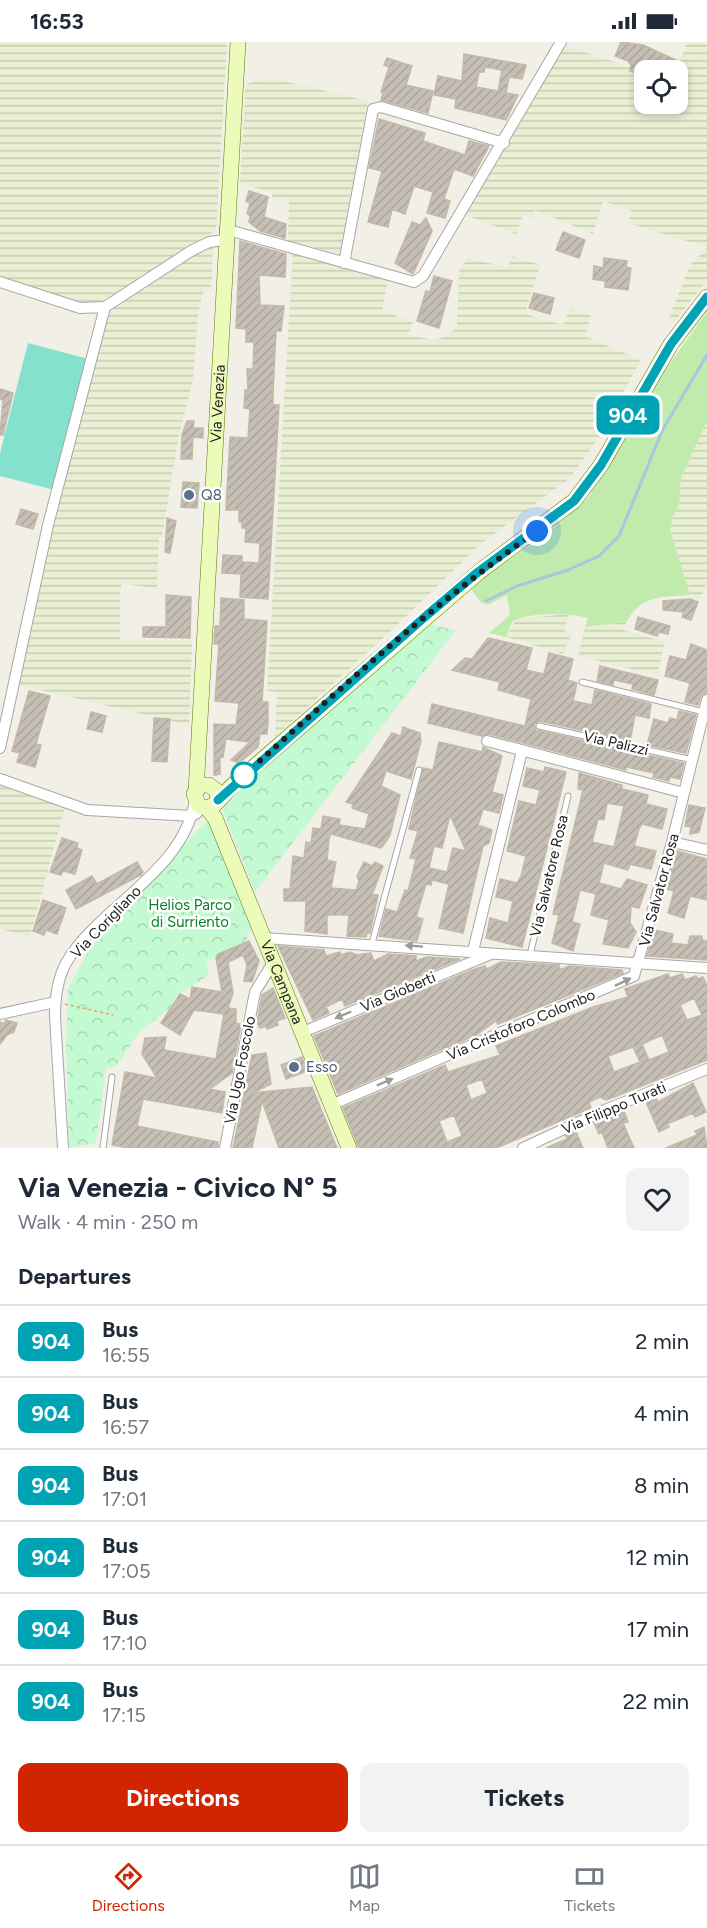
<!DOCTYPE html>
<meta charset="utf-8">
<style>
:root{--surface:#fff;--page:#f2f2f3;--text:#1f2937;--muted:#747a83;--line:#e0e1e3;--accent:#d02500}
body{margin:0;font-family:Figtree,sans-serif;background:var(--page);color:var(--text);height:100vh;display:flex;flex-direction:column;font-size:22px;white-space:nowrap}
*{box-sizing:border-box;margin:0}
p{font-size:20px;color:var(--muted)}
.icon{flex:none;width:33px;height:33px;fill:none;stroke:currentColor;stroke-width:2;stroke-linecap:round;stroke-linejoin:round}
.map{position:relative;height:1106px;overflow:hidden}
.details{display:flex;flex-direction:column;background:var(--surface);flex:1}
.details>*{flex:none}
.badge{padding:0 12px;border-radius:9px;font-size:21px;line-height:39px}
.controls{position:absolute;left:634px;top:18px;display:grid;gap:12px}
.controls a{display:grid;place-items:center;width:54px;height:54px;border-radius:12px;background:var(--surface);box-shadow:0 3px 9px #0003;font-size:30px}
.you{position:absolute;width:30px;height:30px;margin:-15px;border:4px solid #fff;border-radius:50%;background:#1a73e8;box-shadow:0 0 0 9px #1a73e833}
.map>.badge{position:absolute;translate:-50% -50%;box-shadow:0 0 0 3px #fff}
h2{padding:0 18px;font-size:22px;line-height:54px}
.round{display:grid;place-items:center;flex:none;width:63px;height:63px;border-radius:12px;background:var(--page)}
.overview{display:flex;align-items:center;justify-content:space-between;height:102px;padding:0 18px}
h1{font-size:28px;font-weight:700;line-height:45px}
.primary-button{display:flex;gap:12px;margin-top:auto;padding:12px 18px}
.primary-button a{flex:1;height:69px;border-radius:12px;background:var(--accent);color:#fff;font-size:24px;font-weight:700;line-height:69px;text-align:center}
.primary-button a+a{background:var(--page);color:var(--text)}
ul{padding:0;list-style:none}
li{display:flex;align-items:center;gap:18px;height:72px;padding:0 18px;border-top:2px solid var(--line)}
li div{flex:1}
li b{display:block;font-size:22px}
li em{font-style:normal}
li .badge{min-width:66px;font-weight:700;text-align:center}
.status{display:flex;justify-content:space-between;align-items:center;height:42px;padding:0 30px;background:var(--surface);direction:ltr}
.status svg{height:16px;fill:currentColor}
.tabs{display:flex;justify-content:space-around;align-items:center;height:84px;border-top:2px solid var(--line);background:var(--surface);font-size:16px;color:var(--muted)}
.tabs a{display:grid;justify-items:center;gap:3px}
.tabs .current{color:var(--accent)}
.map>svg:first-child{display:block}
</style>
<div class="status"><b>16:53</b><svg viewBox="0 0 49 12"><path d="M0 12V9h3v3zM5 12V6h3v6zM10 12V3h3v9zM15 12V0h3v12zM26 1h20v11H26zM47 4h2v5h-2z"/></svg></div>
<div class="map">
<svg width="707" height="1106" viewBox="0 0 707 1106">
<defs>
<pattern id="farmland-rules" width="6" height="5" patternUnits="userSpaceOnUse" patternTransform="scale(1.5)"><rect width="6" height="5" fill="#e8efd2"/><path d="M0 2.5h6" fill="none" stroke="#c7cdb4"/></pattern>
<pattern id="park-crowns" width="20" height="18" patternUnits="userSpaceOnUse" patternTransform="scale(1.5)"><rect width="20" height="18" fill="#c3fad2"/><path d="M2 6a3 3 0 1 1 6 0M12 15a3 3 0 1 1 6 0" fill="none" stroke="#a7d6b4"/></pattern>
<pattern id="building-hatch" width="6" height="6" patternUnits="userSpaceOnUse" patternTransform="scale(1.5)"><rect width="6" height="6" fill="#c6bfb5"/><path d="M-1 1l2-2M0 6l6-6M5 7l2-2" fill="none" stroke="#aaa49b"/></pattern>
</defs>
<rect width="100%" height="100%" fill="#f1efe6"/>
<path fill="url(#farmland-rules)" d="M 0,0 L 227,0 L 216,188 L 126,247 L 97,261 L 81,262 L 0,238 Z
M 687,0 L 707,0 L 707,238 L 674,280 L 669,277 L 671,270 L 690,223 L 707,205 L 628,181 L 632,169 L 603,159 L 593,192 L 535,168 L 532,176 L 523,173 L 516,192 L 465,173 L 563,3 L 645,30 L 645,62 L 678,62 L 677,28 Z
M 263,37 L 274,37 L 368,59 L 340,211 L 288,200 L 289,159 L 272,155 L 272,150 L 240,142 L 246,42 Z
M 204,205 L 213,205 L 211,248 L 204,247 L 198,272 L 193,337 L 178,398 L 162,495 L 159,495 L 157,546 L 122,542 L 120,549 L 120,598 L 192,598 L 189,683 L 19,643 L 51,482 L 107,270 Z
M 293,209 L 388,237 L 382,269 L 413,280 L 408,293 L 434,298 L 448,294 L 457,284 L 459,229 L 468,216 L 508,226 L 512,214 L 540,223 L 525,272 L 563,283 L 570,266 L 591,274 L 585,294 L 641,318 L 596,400 L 569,437 L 483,500 L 395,585 L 275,695 L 277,650 L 267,649 Z
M 707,379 L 707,540 L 700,557 L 689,556 L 670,488 L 673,474 L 679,463 L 681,436 Z
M 569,572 L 564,589 L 572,591 L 563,612 L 506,595 L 516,577 Z
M 627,579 L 623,588 L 665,600 L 657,633 L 578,614 L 585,585 Z
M 0,740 L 65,765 L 30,894 L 0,887 Z"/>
<path fill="#c0ebac" d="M 707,270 L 707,379 L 681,436 L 679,463 L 673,474 L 670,488 L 690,553 C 663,555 641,553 627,579 L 585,585 L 588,576 C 572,571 524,570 512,580 L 506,595 L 489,591 L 510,573 L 507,553 L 488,563 L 481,560 L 470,546 L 555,485 L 588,456 L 652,346 Z"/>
<path fill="url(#park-crowns)" d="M 427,582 L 456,588 L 255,850 L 221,764 Z
M 208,777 L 252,887 L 246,893 L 249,901 L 206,919 L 209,933 L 177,953 L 170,966 L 140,989 L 117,1023 L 106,1026 L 96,1101 L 69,1106 L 66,999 L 68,947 L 90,906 Z"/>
<path fill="#83e1cd" d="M 28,301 L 88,317 L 55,448 L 0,434 L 0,411 Z"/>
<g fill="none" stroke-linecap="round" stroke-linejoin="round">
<path stroke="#a6c8df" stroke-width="3" d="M 486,559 L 517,544 L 568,528 L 599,514 L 619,494 L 663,387 L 707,313"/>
</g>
<path fill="url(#building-hatch)" stroke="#c3b9a8" stroke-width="1.5" fill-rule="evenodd" d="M 621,0 L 643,3 L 678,19 L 675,28 L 645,29 L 639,26 L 637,31 L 630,29 L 631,23 L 628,19 L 615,14 Z
M 464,12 L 526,23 L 522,37 L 509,35 L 506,51 L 518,53 L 506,78 L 455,66 L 456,57 L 434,53 L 438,34 L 462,39 ZM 485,25 L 502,28 L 498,49 L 476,45 L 479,30 L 484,30 Z
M 387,16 L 412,24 L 406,43 L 433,49 L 428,71 L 381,58 L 383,51 L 381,50 L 389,25 L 384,23 Z
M 379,77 L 425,91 L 423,99 L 465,113 L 469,99 L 489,104 L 473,134 L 454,127 L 444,157 L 450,159 L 445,176 L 427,171 L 433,150 L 414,144 L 405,172 L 392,167 L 388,185 L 368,180 L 382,129 L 369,126 Z
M 249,149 L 268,155 L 264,175 L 286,182 L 285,196 L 260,189 L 249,180 L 250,174 L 247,171 L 250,161 L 246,159 Z
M 426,176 L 432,189 L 413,232 L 395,221 L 412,180 L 420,183 Z
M 563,190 L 585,198 L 579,216 L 556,208 Z
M 240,199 L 286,212 L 285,235 L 259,233 L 260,263 L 284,264 L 281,289 L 276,289 L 273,350 L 273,363 L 279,363 L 268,557 L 240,555 L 241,532 L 222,531 L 223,513 L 242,514 L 242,520 L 259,521 L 260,501 L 245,500 L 246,486 L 242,486 L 242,480 L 239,480 L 239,468 L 226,468 L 230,395 L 248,396 L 250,367 L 244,366 L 245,348 L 248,348 L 247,327 L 253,327 L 254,300 L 246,300 L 246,287 L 236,286 Z
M 604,216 L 627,219 L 626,225 L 631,226 L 628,248 L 605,245 L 605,239 L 593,237 L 594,224 L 603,226 Z
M 434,234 L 452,239 L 439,286 L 417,279 L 426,249 L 430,250 Z
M 534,251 L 554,256 L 550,272 L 529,266 Z
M 0,347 L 13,351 L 3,393 L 0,393 L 3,358 L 0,357 Z
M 187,379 L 194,379 L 193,386 L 203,386 L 203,396 L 193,395 L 192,417 L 181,417 L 182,393 Z
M 183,440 L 199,441 L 197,466 L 181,465 Z
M 21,467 L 38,472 L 33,487 L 16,482 Z
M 167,476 L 176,479 L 170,511 L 165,510 Z
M 166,553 L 191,555 L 190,596 L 143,595 L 143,585 L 166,585 Z
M 221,556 L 244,558 L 244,577 L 267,579 L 262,660 L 268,660 L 268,679 L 267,692 L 260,692 L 258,705 L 239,721 L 231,718 L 250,700 L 226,697 L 223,715 L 220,714 L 220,732 L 214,733 L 214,682 L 236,683 L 239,661 L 215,659 L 219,602 L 214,602 L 215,584 L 220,584 Z
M 690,557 L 698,560 L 691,578 L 682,575 L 684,570 L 663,568 L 663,559 Z
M 638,575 L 670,584 L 668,592 L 659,590 L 657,594 L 635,587 Z
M 488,596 L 532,606 L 526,628 L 544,632 L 549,611 L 573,617 L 568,638 L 577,641 L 573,659 L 592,663 L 595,648 L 651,662 L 649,676 L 635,673 L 630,699 L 540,679 L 534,682 L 536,688 L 684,721 L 680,737 L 670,735 L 669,739 L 653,735 L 654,731 L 626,725 L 626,728 L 489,692 L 482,694 L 428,681 L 432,662 L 525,684 L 531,657 L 498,648 L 500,640 L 452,628 L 465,616 L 472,617 Z
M 691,602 L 707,608 L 707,651 L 701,653 L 698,663 L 685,660 L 690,641 L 665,634 L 670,614 L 686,618 Z
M 600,624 L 658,638 L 654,653 L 632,647 L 633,642 L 614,638 L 613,643 L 597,639 Z
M 29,649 L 50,654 L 36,702 L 41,703 L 35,725 L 17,720 L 20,711 L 12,709 Z
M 679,669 L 696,673 L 686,711 L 647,703 L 654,677 L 668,681 L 670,676 L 677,678 Z
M 91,670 L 106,674 L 102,690 L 87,687 Z
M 154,676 L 170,677 L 167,720 L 152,719 Z
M 403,685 L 420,691 L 421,699 L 411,737 L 386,729 L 381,744 L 400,753 L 390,793 L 385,801 L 381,806 L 331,792 L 329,797 L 327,818 L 336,820 L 331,846 L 356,848 L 359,839 L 357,834 L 364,820 L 372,824 L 375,820 L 383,824 L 372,853 L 378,853 L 370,891 L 367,891 L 366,895 L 347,894 L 349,873 L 327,873 L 327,892 L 305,889 L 306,859 L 284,859 L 284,847 L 290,847 L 293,814 L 304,816 L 306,800 L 311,801 L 313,786 L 321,787 L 323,774 L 340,777 L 339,783 L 365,787 L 369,772 L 352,766 L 353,762 L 346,760 L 392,691 L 401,694 Z
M 439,700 L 482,710 L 483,705 L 502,714 L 492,750 L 503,753 L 499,771 L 483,767 L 478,783 L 492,788 L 489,801 L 483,804 L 463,891 L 439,886 L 449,842 L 432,838 L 431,843 L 426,842 L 416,875 L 423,877 L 417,899 L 379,894 L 386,867 L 397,870 L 405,848 L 408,849 L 416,817 L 410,816 L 418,789 L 409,787 L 423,726 L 433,728 ZM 450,773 L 466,809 L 453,806 L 447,830 L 429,826 L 434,804 L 442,806 Z
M 545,725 L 566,730 L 522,905 L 486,896 L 490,876 L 508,881 L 513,859 L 496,855 L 500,837 L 517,841 L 521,834 L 526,814 L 507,809 L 519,759 L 536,763 L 540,748 L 523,744 L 527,726 L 544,730 Z
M 579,731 L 622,743 L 622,747 L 648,753 L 646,762 L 667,767 L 662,787 L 642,782 L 639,787 L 634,804 L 656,809 L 651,827 L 630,822 L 628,828 L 604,821 L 599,841 L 621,847 L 627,837 L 647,843 L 639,866 L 631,864 L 630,881 L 636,890 L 628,906 L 603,902 L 609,878 L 591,873 L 596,852 L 580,848 L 572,880 L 580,882 L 573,909 L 552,901 L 559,873 L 553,872 L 583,748 L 578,747 ZM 607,761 L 624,764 L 614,805 L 592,800 L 598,777 L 604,778 Z
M 689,763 L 705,766 L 699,790 L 690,792 L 691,785 L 685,784 Z
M 62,796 L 78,801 L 77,806 L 82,808 L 75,832 L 63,829 L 61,833 L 50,830 Z
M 677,809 L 707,817 L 707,858 L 690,854 L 684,876 L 668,871 L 674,849 L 666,847 Z
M 137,820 L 143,830 L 141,833 L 76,867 L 66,848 L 92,834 L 97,842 Z
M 43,858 L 66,866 L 57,892 L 46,888 L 44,893 L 33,889 Z
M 655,888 L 673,892 L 671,901 L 688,903 L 690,894 L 702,894 L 702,898 L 707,899 L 707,918 L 647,914 Z
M 249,899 L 259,919 L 252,940 L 244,939 L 247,923 L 243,913 L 228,920 L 233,951 L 228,966 L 236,967 L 236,981 L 241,982 L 232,1031 L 210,1047 L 225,1050 L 222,1071 L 143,1057 L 137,1084 L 218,1100 L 218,1106 L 129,1106 L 112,1103 L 125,1030 L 157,1036 L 142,1012 L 145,996 L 166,995 L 164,1008 L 216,1017 L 224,972 L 194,968 L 180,993 L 161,981 L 180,952 L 190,957 L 192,945 L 222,950 L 216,916 L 218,912 Z
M 278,904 L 324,908 L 326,914 L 340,910 L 341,913 L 350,910 L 357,913 L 371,911 L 374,919 L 388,912 L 416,914 L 416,919 L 427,915 L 460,917 L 345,964 L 342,957 L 326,965 L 329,971 L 313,978 Z
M 501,920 L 559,923 L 560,928 L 569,924 L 622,928 L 623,931 L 498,982 L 496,979 L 476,993 L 338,1052 L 314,994 L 472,928 L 485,924 L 487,927 Z
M 668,932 L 670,936 L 682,932 L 685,938 L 696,934 L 698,937 L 703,935 L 707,944 L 707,1018 L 614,1055 L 606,1058 L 600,1055 L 589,1060 L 591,1066 L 496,1106 L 359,1106 L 343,1066 L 445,1023 L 448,1030 L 500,1013 L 496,1004 L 593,965 L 628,955 L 625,947 ZM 694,956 L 702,973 L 687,978 L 680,963 ZM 662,993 L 669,1010 L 649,1018 L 642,1002 ZM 633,1005 L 640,1020 L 614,1030 L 608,1014 ZM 482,1037 L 487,1051 L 471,1058 L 466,1043 ZM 454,1073 L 462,1094 L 447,1100 L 439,1079 Z
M 273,946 L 285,976 L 277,979 L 278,983 L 267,987 L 266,984 L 260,986 L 257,980 L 262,953 Z
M 6,978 L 17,981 L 14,990 L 7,993 L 0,1002 L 0,980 L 4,982 Z
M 266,1011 L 271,1042 L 252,1051 L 312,1045 L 337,1106 L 279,1106 L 262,1059 L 252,1106 L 233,1106 L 252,1013 Z
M 302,1015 L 307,1029 L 286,1037 L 281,1023 Z
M 693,1041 L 706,1070 L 695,1075 L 693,1071 L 667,1082 L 669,1085 L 659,1090 L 646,1060 L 656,1056 L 658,1060 Z
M 624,1069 L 628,1080 L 623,1081 L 634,1106 L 608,1106 L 602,1090 L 599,1092 L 594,1081 Z
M 704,1085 L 707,1106 L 666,1106 L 697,1093 L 695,1089 Z
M 576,1090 L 583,1106 L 546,1106 L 567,1097 L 566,1094 Z"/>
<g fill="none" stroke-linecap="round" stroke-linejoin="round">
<g stroke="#a7a7a7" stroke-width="7">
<path id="lane" d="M 582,640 L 704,670
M 539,684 L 693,718
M 372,901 L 419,728
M 530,913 L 568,754
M 103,1106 L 112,1035"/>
</g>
<g stroke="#a7a7a7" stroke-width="12">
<path id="street" d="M 225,187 L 414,240 L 423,234 L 561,0
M 344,221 L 373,67 L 381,65 L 504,101
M 0,240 L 80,266 L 105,265 L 191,209 L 209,200 L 225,198
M 487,699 L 684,751
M 0,706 L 48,483 L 105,265
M 0,737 L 87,768 L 192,774 L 197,771
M 672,800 L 707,808
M 264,896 L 707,926
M 473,909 L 522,709
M 0,972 L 55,960
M 303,990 L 491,912
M 331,1063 L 634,934 L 672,800 L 707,658
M 63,1106 L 55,975 C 55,958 58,936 66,921 C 98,865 184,830 195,758
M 225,1106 L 255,950 L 274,919
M 523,1106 L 605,1068 L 707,1027"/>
</g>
<g stroke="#597b03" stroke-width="16">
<g id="secondary">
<path id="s1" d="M 196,749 L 238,0"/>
<path d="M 217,758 L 218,750 L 209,743 L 201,743 L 194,752 L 199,764 C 214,771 222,753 232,744 L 479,530 L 574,459 L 601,423 L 671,302 L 707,255"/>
<path id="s2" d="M 207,766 L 215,776 L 349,1106"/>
</g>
</g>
<path stroke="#fc946c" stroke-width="1.5" stroke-dasharray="3 3" stroke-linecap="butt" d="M 65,962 L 113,973"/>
<use href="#lane" stroke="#fff" stroke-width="5"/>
<use href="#street" stroke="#fff" stroke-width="10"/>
<use href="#secondary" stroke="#ecfbba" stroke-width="15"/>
</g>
<defs><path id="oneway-solid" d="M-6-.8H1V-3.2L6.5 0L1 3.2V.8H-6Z" transform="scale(1.5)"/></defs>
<g fill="#9b9b9b">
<use href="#oneway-solid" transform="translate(414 904) rotate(-176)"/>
<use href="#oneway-solid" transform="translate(623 940) rotate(-26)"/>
<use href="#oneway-solid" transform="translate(343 973) rotate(157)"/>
<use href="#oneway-solid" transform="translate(385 1040) rotate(-23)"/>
</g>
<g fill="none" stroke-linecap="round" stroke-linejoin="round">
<g stroke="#fff" stroke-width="14">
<path id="line" d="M 218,758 L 427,573 L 478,530 L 574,459 L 601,423 L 671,302 L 707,255"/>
</g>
<use href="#line" stroke="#00a3b4" stroke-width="9"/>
<path stroke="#202020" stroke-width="6" stroke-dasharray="0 10.8" d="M 244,733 C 339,648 433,562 537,489"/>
</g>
<g fill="#5c6f8a" stroke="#fff" stroke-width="2">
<circle cx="189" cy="453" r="6"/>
<circle cx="294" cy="1025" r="6"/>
</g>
<circle fill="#fff" stroke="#00a3b4" stroke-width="3" cx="244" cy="733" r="12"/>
<g text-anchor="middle" stroke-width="5" stroke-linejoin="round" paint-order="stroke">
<g font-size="15" fill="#202020" stroke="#fff">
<text dy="5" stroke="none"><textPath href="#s1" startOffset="388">Via Venezia</textPath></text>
<text transform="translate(616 701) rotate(13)" y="5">Via Palizzi</text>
<text transform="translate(549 834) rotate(-77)" y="5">Via Salvatore Rosa</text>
<text transform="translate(659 848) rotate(-75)" y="5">Via Salvator Rosa</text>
<text transform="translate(106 880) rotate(-46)" y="5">Via Corigliano</text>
<text dy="5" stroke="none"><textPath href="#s2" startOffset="190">Via Campana</textPath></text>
<text transform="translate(398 950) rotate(-23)" y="5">Via Gioberti</text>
<text transform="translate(521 983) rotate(-23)" y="5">Via Cristoforo Colombo</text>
<text transform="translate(240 1028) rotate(-79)" y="5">Via Ugo Foscolo</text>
<text transform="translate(614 1066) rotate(-23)" y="5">Via Filippo Turati</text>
</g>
<g font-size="15" fill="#4e5e75" stroke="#fff" text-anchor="start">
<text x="201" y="458">Q8</text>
<text x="306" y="1030">Esso</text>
</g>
<g font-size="15" fill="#0a8229" stroke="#fff">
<text x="190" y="868">Helios Parco<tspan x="190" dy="17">di Surriento</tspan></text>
</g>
</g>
</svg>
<div class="controls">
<a><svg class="icon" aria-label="locate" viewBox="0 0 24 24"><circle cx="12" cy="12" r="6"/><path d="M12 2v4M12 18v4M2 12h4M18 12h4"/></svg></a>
</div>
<div class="you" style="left:537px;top:489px"></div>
<b class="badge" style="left:628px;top:373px;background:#00a3b4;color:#fff">904</b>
</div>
<section class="details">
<div class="overview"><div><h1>Via Venezia - Civico N° 5</h1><p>Walk · 4 min · 250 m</p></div><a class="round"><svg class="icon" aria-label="heart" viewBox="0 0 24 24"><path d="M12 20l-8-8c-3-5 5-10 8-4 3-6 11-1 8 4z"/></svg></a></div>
<h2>Departures</h2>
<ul>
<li><span class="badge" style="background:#00a3b4;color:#fff">904</span><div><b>Bus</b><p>16:55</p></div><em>2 min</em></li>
<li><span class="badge" style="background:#00a3b4;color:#fff">904</span><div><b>Bus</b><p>16:57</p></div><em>4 min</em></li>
<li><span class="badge" style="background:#00a3b4;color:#fff">904</span><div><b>Bus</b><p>17:01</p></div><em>8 min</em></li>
<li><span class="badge" style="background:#00a3b4;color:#fff">904</span><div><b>Bus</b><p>17:05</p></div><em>12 min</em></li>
<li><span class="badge" style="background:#00a3b4;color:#fff">904</span><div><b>Bus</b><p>17:10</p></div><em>17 min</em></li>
<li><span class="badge" style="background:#00a3b4;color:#fff">904</span><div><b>Bus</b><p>17:15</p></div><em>22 min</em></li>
</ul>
<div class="primary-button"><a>Directions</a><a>Tickets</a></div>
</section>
<nav class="tabs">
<a class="current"><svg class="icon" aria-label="directions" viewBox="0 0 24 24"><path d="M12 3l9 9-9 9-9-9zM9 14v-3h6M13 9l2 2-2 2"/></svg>Directions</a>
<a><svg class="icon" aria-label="map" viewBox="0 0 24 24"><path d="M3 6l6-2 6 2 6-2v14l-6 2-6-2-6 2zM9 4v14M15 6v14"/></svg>Map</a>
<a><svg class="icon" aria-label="tickets" viewBox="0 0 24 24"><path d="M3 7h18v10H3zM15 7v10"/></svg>Tickets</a>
</nav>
